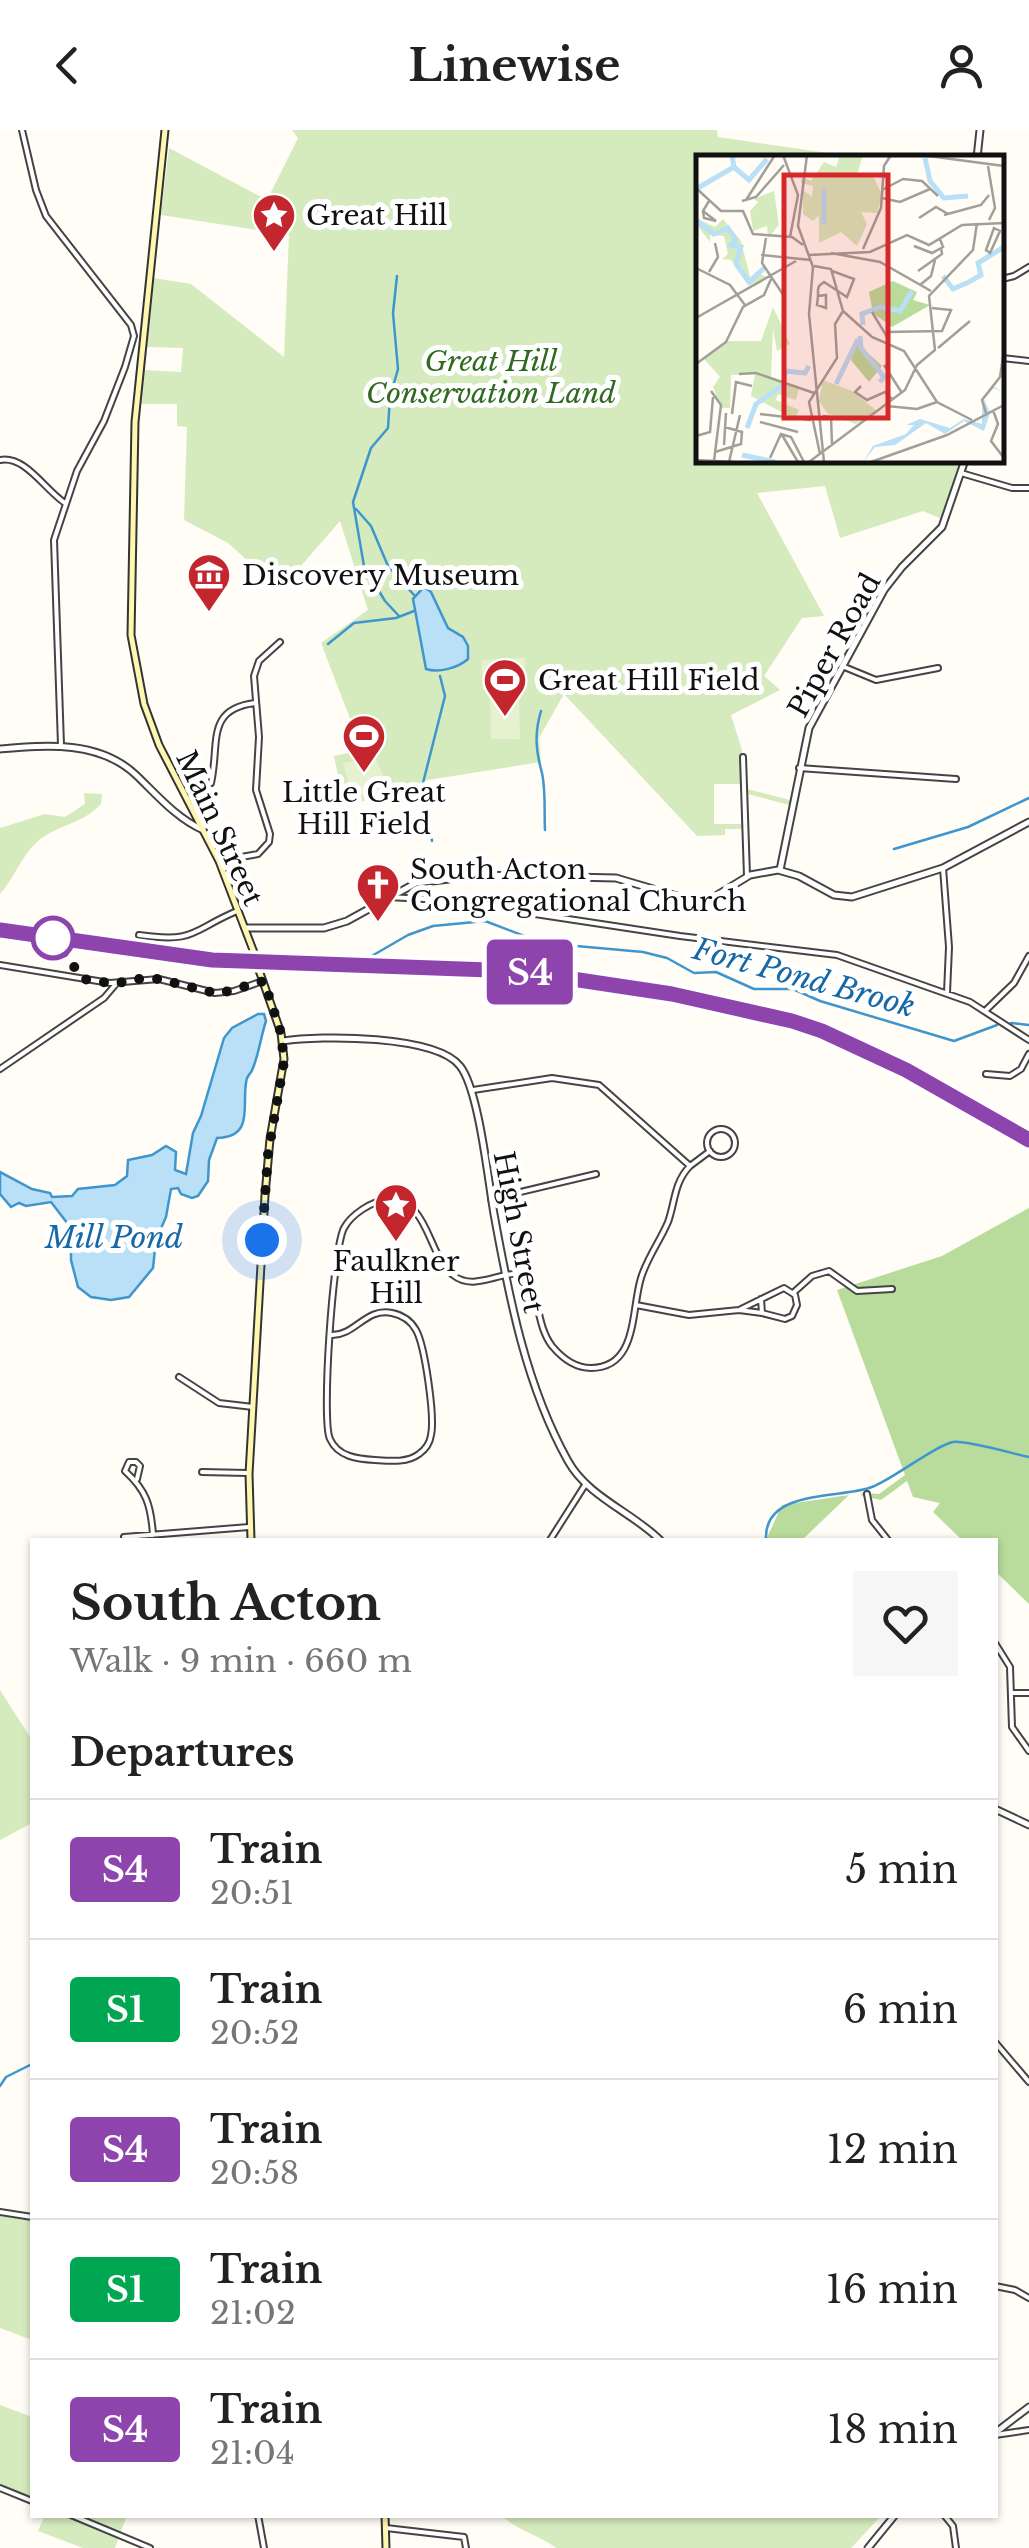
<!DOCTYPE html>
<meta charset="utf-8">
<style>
:root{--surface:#fff;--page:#f6f6f6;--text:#222;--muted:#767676;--line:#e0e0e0}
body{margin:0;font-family:"Libre Baskerville",serif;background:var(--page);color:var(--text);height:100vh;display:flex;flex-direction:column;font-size:38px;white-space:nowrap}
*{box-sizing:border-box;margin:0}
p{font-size:32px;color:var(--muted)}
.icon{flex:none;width:55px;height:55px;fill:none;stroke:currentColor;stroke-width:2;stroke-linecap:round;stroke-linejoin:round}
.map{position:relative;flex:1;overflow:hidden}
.sheet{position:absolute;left:30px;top:1408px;width:968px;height:980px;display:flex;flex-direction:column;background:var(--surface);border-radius:0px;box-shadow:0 2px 8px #0004}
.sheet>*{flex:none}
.badge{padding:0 20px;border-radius:8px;font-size:35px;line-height:65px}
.you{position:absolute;width:50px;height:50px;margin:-25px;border:8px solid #fff;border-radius:50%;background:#1a73e8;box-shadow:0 0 0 15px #1a73e833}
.map>.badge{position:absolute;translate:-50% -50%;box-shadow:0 0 0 5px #fff}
h2{padding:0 40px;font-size:38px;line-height:90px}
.round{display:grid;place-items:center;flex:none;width:105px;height:105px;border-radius:0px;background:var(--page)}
.headline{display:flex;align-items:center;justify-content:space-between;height:170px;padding:0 40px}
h1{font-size:48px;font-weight:700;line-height:75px}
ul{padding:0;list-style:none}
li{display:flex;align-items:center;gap:30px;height:140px;padding:0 40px;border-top:2px solid var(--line)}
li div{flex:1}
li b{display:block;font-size:38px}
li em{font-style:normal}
li .badge{min-width:110px;font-weight:700;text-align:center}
header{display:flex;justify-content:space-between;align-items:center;height:130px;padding:0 40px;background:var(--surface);font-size:45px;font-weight:700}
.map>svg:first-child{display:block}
</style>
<header><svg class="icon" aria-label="back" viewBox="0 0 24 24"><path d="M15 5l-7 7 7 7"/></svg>Linewise<svg class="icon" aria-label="person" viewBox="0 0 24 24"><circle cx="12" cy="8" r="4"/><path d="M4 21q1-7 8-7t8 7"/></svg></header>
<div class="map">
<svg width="1029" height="2418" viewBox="0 0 1029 2418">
<rect width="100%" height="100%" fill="#fffdf5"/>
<path fill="#d5ebbd" d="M 292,0 L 717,0 L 718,7 L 856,27 L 699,28 L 699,330 L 963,330 L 942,389 L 923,381 L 840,408 L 825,356 L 757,363 L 824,486 L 802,488 L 764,546 L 780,560 L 731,585 L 747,636 L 747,659 L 790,670 L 789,675 L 744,663 L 743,654 L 714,654 L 714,694 L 742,694 L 742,699 L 725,699 L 725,705 L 697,706 L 564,564 L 539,608 L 541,632 L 428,650 L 345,677 L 334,626 L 362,620 L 321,513 L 368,480 L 340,391 L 280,460 L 228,413 L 184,390 L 187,297 L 177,296 L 177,274 L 141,274 L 144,240 L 181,242 L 183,218 L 147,217 L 154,148 L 191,154 L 284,227 L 289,105 L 161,85 L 169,18 L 267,70 L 298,8 Z
M 84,663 L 102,664 L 101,674 C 83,694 57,695 38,711 C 21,726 15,747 0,764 L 0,698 L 45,684 L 65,687 L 85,674 Z
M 0,1560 L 32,1610 L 32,1693 L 0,1710 Z
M 0,2085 L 32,2091 L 32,2210 L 0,2198 Z
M 0,2275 L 32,2287 L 32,2375 L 0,2362 Z
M 45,2385 L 127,2385 L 115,2418 L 83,2418 L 38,2401 Z
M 501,2385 L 882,2385 L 851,2418 L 556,2418 C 539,2405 516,2400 501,2385 Z"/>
<path fill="#b9dc9c" d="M 1029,1078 L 1029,1474 L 995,1441 L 995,1410 L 962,1410 L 933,1382 L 940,1373 L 913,1367 L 907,1351 L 881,1370 L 862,1366 L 861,1363 L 879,1364 L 905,1345 L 837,1160 L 942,1126 Z
M 849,1365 L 802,1410 L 766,1410 L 782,1375 Z"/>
<path fill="#e6f2cf" d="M 525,528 L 526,557 L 519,566 L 520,609 L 491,609 L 490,567 L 483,559 L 481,530 Z
M 375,627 L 387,655 L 352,667 L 343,633 Z"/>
<path fill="#b9e0f7" stroke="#3f96cf" stroke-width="2.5" d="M 424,457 L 431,462 L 448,498 L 463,507 L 468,516 L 468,529 C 458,538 439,543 426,539 L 413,469 Z
M 258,884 L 264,884 L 266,891 C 261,906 259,923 253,938 C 250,947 247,943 246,953 C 242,977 254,1007 217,1008 L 209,1030 L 208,1051 L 198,1066 L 192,1068 L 181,1064 L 178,1058 L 171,1059 L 166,1087 L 156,1110 L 153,1138 L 129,1167 L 111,1170 L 91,1167 L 78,1157 L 71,1130 L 71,1098 L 51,1072 L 26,1076 L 19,1073 L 11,1077 L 0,1064 L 0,1042 L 32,1059 L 50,1063 L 52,1067 L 72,1066 L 78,1059 L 115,1055 L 127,1046 L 128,1030 L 152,1025 L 166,1016 L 176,1022 L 175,1040 L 186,1044 L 193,1003 L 201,986 L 224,908 L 232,898 Z"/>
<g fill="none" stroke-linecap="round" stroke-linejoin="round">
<path stroke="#3f96cf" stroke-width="2.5" d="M 397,146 L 393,183 L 398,239 L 390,267 L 388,298 L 371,318 L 353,372 L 364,436 L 385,471 L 399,486
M 356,379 L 371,396 L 388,436 L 414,465
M 328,514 L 354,493 L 396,488 L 414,481
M 541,581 C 534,604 536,621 542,643 C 546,661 544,682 545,700
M 432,711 L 423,653 L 445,566 L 440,546
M 894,719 L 968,697 L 1029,668
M 370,827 L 408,805 L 433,796 L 485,791 L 543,813 L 643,822 L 667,828 L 694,843 L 716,842 L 754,859 L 793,859 L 820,871 L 954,911 L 997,895
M 1011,893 L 1029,895
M 766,1410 C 763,1358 842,1369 872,1357 C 893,1349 936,1315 953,1312 C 966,1310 1014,1324 1029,1327
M 0,1956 L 6,1947 L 32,1934"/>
<g stroke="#444" stroke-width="8">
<path id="minor" d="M 22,0 L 36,60 L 46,86 L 131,195 L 134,206 L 125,237 L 104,291 L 77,341 L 54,410 L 61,615
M 1002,149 L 1014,146 L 1029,137
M 1002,228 L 1029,231
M 0,330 C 25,325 45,360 65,373
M 961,343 L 1012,358 L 1029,358
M 842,536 L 876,550 L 938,538
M 743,627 L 747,746
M 799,638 L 956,649
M 211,653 C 220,614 205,579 255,573
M 219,731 L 258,724 L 269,712 L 270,704 L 256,660 L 259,607 L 254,546 L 259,531 L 280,512
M 943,738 L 949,817 L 947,863
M 388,767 L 443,770 L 680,806 L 837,825 L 970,872 L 1029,910
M 139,805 C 196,813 190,801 237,781
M 0,835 L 110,853 L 159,849 L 215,863 L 234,861 L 263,851
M 985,881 L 1014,853 L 1029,826
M 0,939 L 104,868 L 116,854
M 986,944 L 1010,946 L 1021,939 L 1029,924
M707 1013a14 14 0 1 1 28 0a14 14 0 1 1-28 0Z
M 690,1036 L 710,1021
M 491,1069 L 596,1044
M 793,1163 L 812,1146 L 829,1141 L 857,1161 L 892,1159
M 636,1175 L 689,1185 L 739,1180 L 762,1183
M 739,1180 L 784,1158 L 795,1165 L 797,1175 L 792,1186 L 785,1189 L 762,1183 L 761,1169
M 331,1205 C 355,1206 366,1177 392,1183 C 402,1185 411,1191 416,1200 C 425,1216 435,1287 431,1305 C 430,1313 426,1319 419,1324 C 407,1333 390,1331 375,1330 C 358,1329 338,1327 330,1309 C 321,1291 333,1118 344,1098 C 351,1085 371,1071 387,1070 C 429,1067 427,1125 453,1145 C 475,1163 503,1138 526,1145 C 540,1166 536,1195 552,1216 C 562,1228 575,1238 591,1238 C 638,1238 631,1180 641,1148 C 647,1128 660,1111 668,1092 C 675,1073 674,1052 690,1036 L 599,955 L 552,948 L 473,960
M 179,1247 L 219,1273 L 253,1277
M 202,1342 L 247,1343
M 137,1349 L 140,1336 L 136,1332 L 129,1332 L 125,1341 C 146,1360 151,1375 153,1405
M 867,1364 L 872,1390 L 888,1410
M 124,1407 L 249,1397
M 550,1410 L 585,1355
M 995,1513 L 1010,1537 L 1012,1597 L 1029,1621
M 1012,1563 L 1029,1563
M 995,1912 L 1029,1952
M 0,2082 L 32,2087
M 995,2156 L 1015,2160 L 1029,2168
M 995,2305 L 1029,2300
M 0,2358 L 32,2371
M 71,2385 L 150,2418
M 258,2385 L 264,2418
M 944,2385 L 953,2396 L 956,2418
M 386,2398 L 464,2407 L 466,2418"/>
</g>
<g stroke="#444" stroke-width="9">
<path id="tertiary" d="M 977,28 L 980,0
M 0,619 C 46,615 99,610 136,645 C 156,664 176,688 203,700
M 780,740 L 809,598 L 884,460 L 902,437 L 942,397 L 965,330
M 245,798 L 324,798 L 347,791 L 416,753 L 482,745 L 616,748 L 697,772 L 714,767 L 750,745 L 778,740 L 799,746 L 834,765 L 852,767 L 943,738 L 1029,692
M 283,911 C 320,905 436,905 460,936 C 479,960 488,1050 494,1084 C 509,1167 526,1256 568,1331 C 588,1367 632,1382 660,1410
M 995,1679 L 1029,1695
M 995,2303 L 1029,2277
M 868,2418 L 895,2385"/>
</g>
<g stroke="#333" stroke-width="9">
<path id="secondary" d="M 165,0 L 135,292 L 131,505 L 144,574 L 159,615 L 219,731 L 253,820
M 251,1410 L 249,1344 L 265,1065 L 270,1009 L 284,929 L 281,903 L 260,843
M 385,2385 L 386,2418"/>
</g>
<use href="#minor" stroke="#fff" stroke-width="4"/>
<use href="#tertiary" stroke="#fff" stroke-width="5"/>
<use href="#secondary" stroke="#fff6b0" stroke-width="5"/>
<g stroke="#c4262e" stroke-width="6">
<path id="rail" d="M 0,800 L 229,832 L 530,842 L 695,868 L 791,891 L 851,914 L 934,955 L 1029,1010"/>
</g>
<use href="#rail" stroke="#fff" stroke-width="2.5" stroke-dasharray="8" stroke-linecap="butt"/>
<g stroke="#333" stroke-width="9" stroke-linecap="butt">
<path id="secondary-bridge" d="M 253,820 L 260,843"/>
</g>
<use href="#secondary-bridge" stroke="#fff6b0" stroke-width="5"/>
</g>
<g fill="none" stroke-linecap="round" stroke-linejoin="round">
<g stroke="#fff" stroke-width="22">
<path id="line" d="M 0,800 L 212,830 L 519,841 L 672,864 L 792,891 L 822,901 L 906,940 L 1029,1010"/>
</g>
<use href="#line" stroke="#8e44ad" stroke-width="15"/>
<path stroke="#111" stroke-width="10" stroke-dasharray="0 18" d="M 53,808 L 83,849 L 116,854 L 133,849 L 159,849 L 218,864 L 264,851 L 281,903 L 284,932 L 268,1024 L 262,1110"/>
</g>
<defs>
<g id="sight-pin" transform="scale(2.25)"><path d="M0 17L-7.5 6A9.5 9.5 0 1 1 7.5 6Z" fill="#c4262e" stroke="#fff"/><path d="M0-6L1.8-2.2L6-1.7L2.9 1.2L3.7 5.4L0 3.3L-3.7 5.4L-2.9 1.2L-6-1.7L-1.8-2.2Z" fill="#fff"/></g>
<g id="museum-pin" transform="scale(2.25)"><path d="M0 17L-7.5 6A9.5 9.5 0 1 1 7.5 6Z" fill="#c4262e" stroke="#fff"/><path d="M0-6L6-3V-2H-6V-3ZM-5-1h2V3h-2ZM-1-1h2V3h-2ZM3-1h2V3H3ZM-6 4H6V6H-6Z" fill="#fff"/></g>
<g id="stadium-pin" transform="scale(2.25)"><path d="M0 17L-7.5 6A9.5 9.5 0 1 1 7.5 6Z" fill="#c4262e" stroke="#fff"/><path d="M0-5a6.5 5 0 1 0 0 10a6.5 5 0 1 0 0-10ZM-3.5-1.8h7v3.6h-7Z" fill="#fff"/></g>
<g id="church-pin" transform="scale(2.25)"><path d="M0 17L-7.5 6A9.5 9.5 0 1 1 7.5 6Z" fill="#c4262e" stroke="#fff"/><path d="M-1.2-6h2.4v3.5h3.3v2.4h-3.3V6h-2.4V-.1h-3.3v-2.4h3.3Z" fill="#fff"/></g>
</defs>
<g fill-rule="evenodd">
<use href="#sight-pin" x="274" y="85"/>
<use href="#museum-pin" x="209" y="445"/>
<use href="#stadium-pin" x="505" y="550"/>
<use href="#stadium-pin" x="364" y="606"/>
<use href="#church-pin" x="378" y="755"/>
<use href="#sight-pin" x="396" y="1075"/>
</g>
<circle fill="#fff" stroke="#8e44ad" stroke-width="5" cx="53" cy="808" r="20"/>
<g text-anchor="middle" stroke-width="10" stroke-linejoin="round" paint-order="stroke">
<g font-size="28" fill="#111" stroke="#fff" text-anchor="start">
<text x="306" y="95">Great Hill</text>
<text x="242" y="455">Discovery Museum</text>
<text x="538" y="560">Great Hill Field</text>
<text x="364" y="672" text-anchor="middle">Little Great<tspan x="364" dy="32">Hill Field</tspan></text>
<text x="410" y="749">South Acton<tspan x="410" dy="32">Congregational Church</tspan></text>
<text x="396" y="1141" text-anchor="middle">Faulkner<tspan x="396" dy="32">Hill</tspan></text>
</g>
<g font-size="28" font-style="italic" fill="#2f6b1f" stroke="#fff">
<text x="491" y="241">Great Hill<tspan x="491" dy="32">Conservation Land</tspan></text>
</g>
<g font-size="28" fill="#111" stroke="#fff">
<text transform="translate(834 515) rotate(-61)" y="10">Piper Road</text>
<text transform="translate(220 698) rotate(65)" y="10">Main Street</text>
<text transform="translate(519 1102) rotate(79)" y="10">High Street</text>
</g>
<g font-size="30" font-style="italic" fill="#1768a6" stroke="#fff">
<text transform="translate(804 848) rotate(15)" y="10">Fort Pond Brook</text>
<text x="114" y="1118">Mill Pond</text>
</g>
</g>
<g transform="translate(696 25)">
<rect width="308" height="308" fill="#fffdf5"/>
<path d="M 144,0 L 167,0 L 161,20 L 178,23 L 186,40 L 181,58 L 165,57 L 171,69 L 161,91 L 145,77 L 123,88 L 123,60 L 117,66 L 107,59 L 107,35 L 116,42 L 117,31 L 105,28 L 105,22 L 115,26 L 128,7 L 140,12 ZM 0,35 L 2,64 L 19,72 L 27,64 L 45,86 L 55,126 L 60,117 L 70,122 L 54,130 L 35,105 L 26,104 L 32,99 L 28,81 L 14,80 L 14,87 L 0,69 ZM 78,36 L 83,70 L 72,83 L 71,71 L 57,76 L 54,56 L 62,47 L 58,44 ZM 77,152 L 94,189 L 81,196 L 77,174 L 75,224 L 103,233 L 100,245 L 82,239 L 80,245 L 103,255 L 99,264 L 55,241 L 59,219 L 35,220 L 34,253 L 25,253 L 17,232 L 24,222 L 8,204 L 31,186 L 65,186 ZM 127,225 L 156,236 L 181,256 L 160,269 L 132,259 L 123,246 Z" fill="#d5ebbd"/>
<path d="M 197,126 L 221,137 L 217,145 L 234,150 L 196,172 L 177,158 L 173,137 ZM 160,187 L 186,211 L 173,227 L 155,205 Z" fill="#b9dc9c"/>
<path d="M 297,231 L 307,238 L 298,233 L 288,244 L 294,258 L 288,276 L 268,266 L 249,279 L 230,268 L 199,290 L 179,292 L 167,307 L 177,291 L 210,279 L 218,270 L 210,270 L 224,264 L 254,273 L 268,264 L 286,269 L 286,247 Z" fill="#b9e0f7"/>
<path fill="none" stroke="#b9e0f7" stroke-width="5" d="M 229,3 L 234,26 L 248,43 L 272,41M 39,13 L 53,25 L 71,4M 128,34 L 128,69M 0,50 L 0,34 L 38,12 L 36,0M 0,65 L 18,79 L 32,73 L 40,85 L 35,90 L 45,92 L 40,109 L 53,127 L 68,113M 247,121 L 257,134 L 273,127 L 285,120 L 282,108 L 308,92M 167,170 L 166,159 L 184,152 L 204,156 L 216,136M 164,181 L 165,193 L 188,222 L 184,227M 88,227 L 89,216 L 109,218 L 113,211M 140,229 L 162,184M 51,273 L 60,249 L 87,230M 46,300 L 79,307"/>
<path fill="none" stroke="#a09f9a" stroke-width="2.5" d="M 87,0 L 102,40 L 94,82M 111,0 L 102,71 L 117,112 L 113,159 L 128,307M 225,0 L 308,11M 292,11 L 299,53 L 293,65M 0,33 L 25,56 L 47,56 L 57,79 L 96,82 L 107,90M 186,35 L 207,24 L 226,26 L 242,41M 186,43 L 204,47 L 234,34M 50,45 L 79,0M 46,46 L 60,42 L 88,10M 7,56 L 8,63 L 20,66 L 7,56 L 13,46M 248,60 L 285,50 L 293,40M 223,63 L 240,52 L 252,59M 298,73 L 304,76 L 294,98 L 290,95 ZM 70,83 L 66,108 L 88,141M 218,91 L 236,98 L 247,92 L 244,84M 167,94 L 185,53 L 188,11 L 195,0M 135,98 L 184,107 L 235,136M 65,100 L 115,105M 113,100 L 174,97 L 211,80 L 233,90 L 266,70 L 308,68M 118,111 L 135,114 L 147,156 L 176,182 L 208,196 L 241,247 L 276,265M 0,113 L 34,130 L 49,150M 222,116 L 246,99 L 245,93M 13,117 L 22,102 L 19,88M 224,130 L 235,121 L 239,105M 122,141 L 130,140 L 130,153 L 121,150 L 122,141 L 122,135 L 123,131 L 128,127 L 151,142 L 158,124 L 136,116M 176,157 L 193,185M 0,163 L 100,106M 190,177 L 246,176 L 255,155 L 236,153M 242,193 L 274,166M 0,209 L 30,187 L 47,152 L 68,140 L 75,124M 188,210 L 206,238M 43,219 L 60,218 L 118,238M 165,231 L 159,237 L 171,245 L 189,237 L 197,245M 15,236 L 25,250 L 18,306M 191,251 L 221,254 L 241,247M 297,255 L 302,269 L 295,286 L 308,303M 290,258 L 286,245 L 304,222 L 307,202M 36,259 L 40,227 L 56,231M 64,259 L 115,265M 127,261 L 135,262 L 136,290M 64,267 L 102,277M 86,280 L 102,307M 0,281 L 14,277 L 17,242M 28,290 L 30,258M 19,297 L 45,289 L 46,277 L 29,272M 124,299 L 113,247 L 141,203 L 139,169 L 147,156M 74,303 L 85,279 L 95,282 L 108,307M 0,305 L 38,307M 33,307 L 44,260M 113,307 L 209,235 L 221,210 L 239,195 L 233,141 L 277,95 L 281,68M 175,307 L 251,280 L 308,250"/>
<path fill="#d62828" fill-opacity="0.15" stroke="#d62828" stroke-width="5" d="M 88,20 L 192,20 L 192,263 L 88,263 Z"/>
<rect width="308" height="308" fill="none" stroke="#111" stroke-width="5"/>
</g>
</svg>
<div class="you" style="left:262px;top:1110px"></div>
<b class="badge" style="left:530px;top:842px;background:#8e44ad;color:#fff">S4</b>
<section class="sheet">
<div class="headline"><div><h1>South Acton</h1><p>Walk · 9 min · 660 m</p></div><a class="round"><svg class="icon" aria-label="heart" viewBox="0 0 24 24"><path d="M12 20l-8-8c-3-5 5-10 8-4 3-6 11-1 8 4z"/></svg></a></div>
<h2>Departures</h2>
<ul>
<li><span class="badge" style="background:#8e44ad;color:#fff">S4</span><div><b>Train</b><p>20:51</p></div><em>5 min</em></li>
<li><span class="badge" style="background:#00a651;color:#fff">S1</span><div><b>Train</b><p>20:52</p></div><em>6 min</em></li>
<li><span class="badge" style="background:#8e44ad;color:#fff">S4</span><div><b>Train</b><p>20:58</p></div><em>12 min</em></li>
<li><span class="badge" style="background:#00a651;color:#fff">S1</span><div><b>Train</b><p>21:02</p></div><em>16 min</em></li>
<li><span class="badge" style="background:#8e44ad;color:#fff">S4</span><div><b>Train</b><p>21:04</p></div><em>18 min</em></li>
</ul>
</section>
</div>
